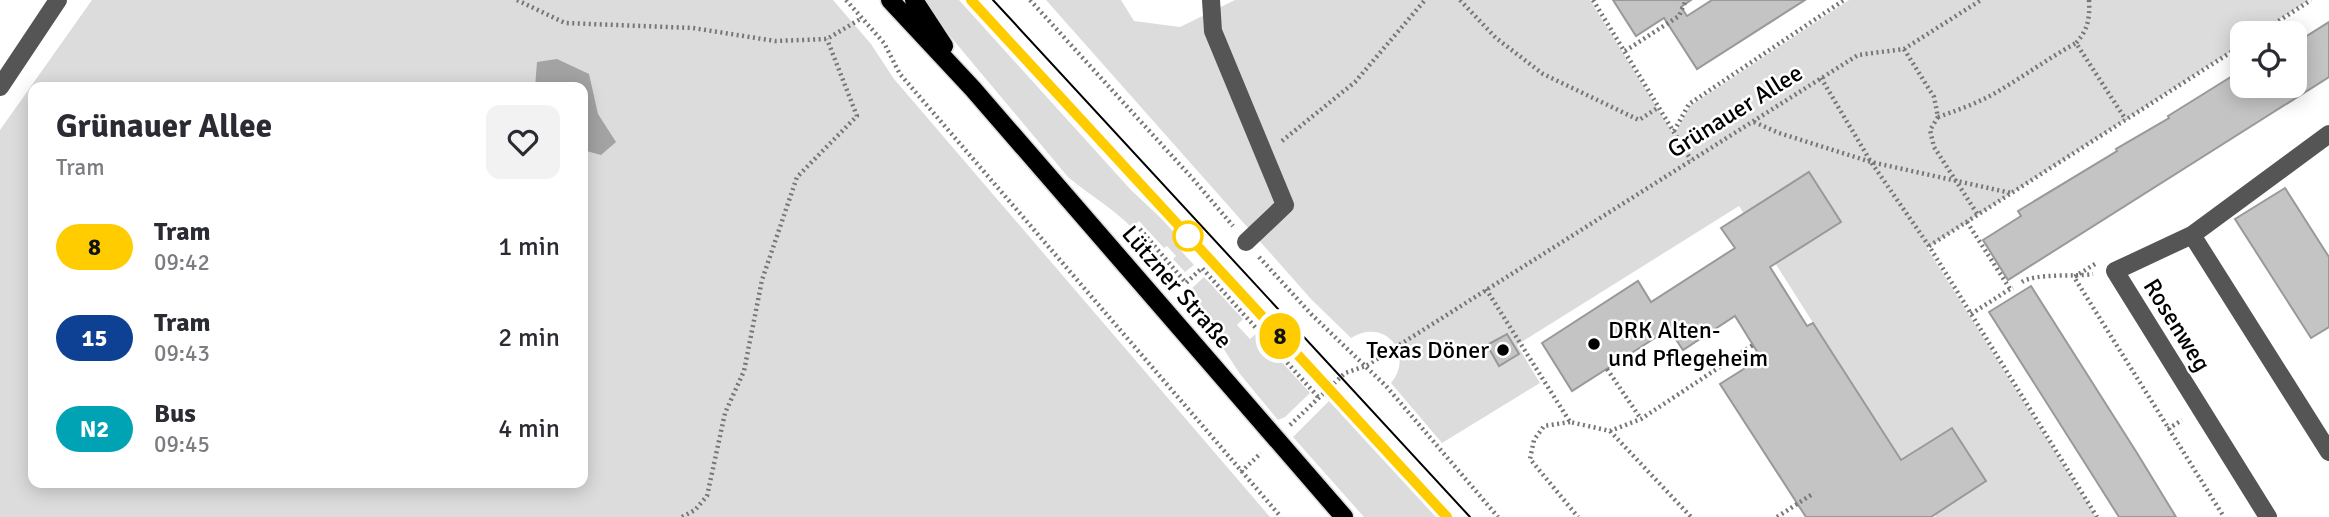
<!DOCTYPE html>
<meta charset="utf-8">
<style>
:root{--surface:#fff;--page:#f2f2f3;--text:#2b2b33;--muted:#7c7c81}
body{margin:0;font-family:Signika,sans-serif;background:var(--page);color:var(--text);height:100vh;display:flex;flex-direction:column;font-size:26px;white-space:nowrap}
*{box-sizing:border-box;margin:0}
p{font-size:23px;color:var(--muted)}
.icon{flex:none;width:38px;height:38px;fill:none;stroke:currentColor;stroke-width:2;stroke-linecap:round;stroke-linejoin:round}
.map{position:relative;flex:1;overflow:hidden}
.side{position:absolute;left:28px;top:82px;width:560px;height:406px;display:flex;flex-direction:column;background:var(--surface);border-radius:14px;box-shadow:0 4px 18px #0003}
.side>*{flex:none}
.badge{padding:0 14px;border-radius:23px;font-size:24px;line-height:46px}
.tools{position:absolute;left:2230px;top:21px;display:grid;gap:14px}
.tools a{display:grid;place-items:center;width:77px;height:77px;border-radius:14px;background:var(--surface);box-shadow:0 4px 18px #0003;font-size:35px}
.map>.badge{position:absolute;translate:-50% -50%;box-shadow:0 0 0 4px #fff}
.round{display:grid;place-items:center;flex:none;width:74px;height:74px;border-radius:14px;background:var(--page)}
.summary{display:flex;align-items:center;justify-content:space-between;height:119px;padding:0 28px}
h1{font-size:33px;font-weight:700;line-height:52px}
ul{padding:0;list-style:none}
li{display:flex;align-items:center;gap:21px;height:91px;padding:0 28px}
li div{flex:1}
li b{display:block;font-size:26px}
li em{font-style:normal}
li .badge{min-width:77px;font-weight:700;text-align:center}
.map>svg:first-child{display:block}
</style>
<div class="map">
<svg width="2329" height="517" viewBox="0 0 2329 517">
<rect width="100%" height="100%" fill="#fff"/>
<path fill="#dcdcdc" fill-rule="evenodd" d="M 92,0 L 833,0 L 871,44 L 894,79 L 1270,517 L 0,517 L 0,130 ZM 33,88 L 583,88 L 583,483 L 33,483 Z
M 924,0 L 959,0 L 1131,190 L 1180,236 L 1173,242 L 1194,265 L 1185,272 L 1173,259 L 1176,256 L 1167,246 L 1164,248 L 1139,221 L 1132,228 C 1113,208 1089,195 1068,177 L 950,36 Z
M 1046,0 L 1121,0 L 1134,21 L 1180,27 L 1235,0 L 1590,0 L 1674,135 L 1690,106 L 1849,0 L 2309,0 L 2258,33 L 2242,33 L 2242,44 L 1927,248 L 2096,517 L 1936,517 L 1739,206 L 1517,345 L 1540,383 L 1442,443 L 1391,383 C 1415,354 1385,317 1351,338 L 1311,299 Z
M 1204,277 L 1243,319 L 1237,325 L 1250,339 L 1256,334 L 1310,393 L 1285,417 L 1278,420 L 1240,374 L 1187,293 Z
M 1329,401 L 1436,517 L 1364,517 L 1293,437 Z"/>
<path fill="#a3a3a3" d="M 557,59 L 589,74 L 598,114 L 616,142 L 601,155 L 583,150 L 583,88 L 535,87 L 537,62 Z"/>
<path fill="#c4c4c4" stroke="#999" stroke-width="2" d="M 1613,0 L 1691,0 L 1681,7 L 1687,16 L 1712,0 L 1805,0 L 1697,69 L 1664,18 L 1636,36 Z
M 2329,22 L 2329,77 L 2008,280 L 1983,240 L 2021,216 L 2018,211 L 2117,151 L 2116,149 L 2169,118 L 2168,116 L 2242,70 L 2242,86 L 2294,86 L 2294,44 Z
M 1809,172 L 1841,222 L 1770,267 L 1807,326 L 1813,323 L 1901,460 L 1952,428 L 1986,481 L 1931,517 L 1806,517 L 1720,384 L 1761,358 L 1735,316 L 1683,350 L 1669,329 L 1572,391 L 1542,343 L 1638,281 L 1651,302 L 1735,248 L 1721,228 Z
M 2285,188 L 2329,257 L 2329,327 L 2311,338 L 2235,219 Z
M 2031,286 L 2137,453 L 2176,517 L 2119,517 L 2095,479 L 1989,312 Z
M 1507,334 L 1519,354 L 1499,366 L 1487,345 Z"/>
<g fill="none" stroke-linecap="round" stroke-linejoin="round">
<g stroke="#dbdbdb" stroke-width="21">
<path id="major" d="M 890,0 L 973,89 L 1344,517
M 914,0 L 944,46"/>
</g>
<path stroke="#777" stroke-width="4.5" stroke-dasharray="2 3.5" stroke-linecap="butt" d="M 517,0 L 565,23 L 693,28 L 775,41 L 827,39 L 862,18
M 846,0 L 884,43 L 900,74 L 1281,517
M 1030,0 L 1193,179 L 1233,226
M 1460,0 L 1496,38 L 1543,74 L 1639,120 L 1659,107
M 1593,0 L 1691,160
M 2089,0 C 2090,18 2088,30 2076,43 L 2126,120
M 2260,33 L 2311,0
M 1904,49 L 1934,97 L 1938,117 L 1930,130 L 1934,147 L 1978,215
M 1625,51 L 1679,16 L 1686,0
M 1821,78 L 1871,162 L 1929,246 L 2097,517
M 1938,117 C 1958,110 1978,103 1997,92 C 2024,76 2049,58 2076,43
M 1754,122 L 1779,133 L 1871,162 L 2011,193
M 1674,131 L 1689,104 L 1844,0
M 1282,141 L 1355,82 L 1425,0
M 1967,222 L 2010,289 L 2013,288
M 1140,229 L 1186,283 L 1202,268 L 1319,398
M 1929,246 L 2242,45
M 1259,257 L 1312,315 L 1386,386 L 1498,517
M 2095,264 L 2074,277 L 2224,517
M 2022,282 C 2035,273 2075,277 2093,274
M 1486,289 L 1570,422 L 1610,431 L 1641,419 L 1753,345
M 1971,314 L 2010,289
M 1607,369 L 1641,419
M 1570,422 L 1544,426 L 1534,440 L 1530,459 L 1578,517
M 1290,425 L 1345,373 L 1366,366 L 1858,55 L 1904,49 L 1981,0
M 2168,429 L 2182,420
M 1610,431 L 1691,517
M 1241,472 L 1261,453
M 682,517 L 695,510 L 707,496 L 725,413 L 744,371 L 762,280 L 797,177 L 857,116 L 827,39
M 1777,517 L 1814,493"/>
<path stroke="#555" stroke-width="18" d="M 1211,0 L 1213,31 L 1285,205 L 1246,242
M 0,87 L 58,0
M 2192,235 L 2329,452
M 2268,517 L 2115,271 L 2192,235 L 2329,134"/>
<use href="#major" stroke="#000" stroke-width="18"/>
<path stroke="#000" stroke-width="2" d="M 971,0 L 1447,517
M 993,0 L 1470,517"/>
</g>
<g fill="none" stroke-linecap="round" stroke-linejoin="round">
<g stroke="#fff" stroke-width="16">
<path id="line" d="M 971,0 L 1447,517"/>
</g>
<use href="#line" stroke="#fc0" stroke-width="10"/>
</g>
<circle fill="#fff" stroke="#fc0" stroke-width="3.5" cx="1188" cy="236" r="14"/>
<g fill="#000" stroke="#fff" stroke-width="2.5">
<circle cx="1594" cy="344" r="7"/>
<circle cx="1503" cy="350" r="7"/>
</g>
<g text-anchor="middle" stroke-width="5" stroke-linejoin="round" paint-order="stroke">
<g font-size="24" fill="#000" stroke="#fff">
<text transform="translate(1735 111) rotate(-32)" y="8">Grünauer Allee</text>
<text transform="translate(1177 287) rotate(49)" y="8">Lützner Straße</text>
<text transform="translate(2177 325) rotate(58)" y="8">Rosenweg</text>
</g>
<g font-size="24" fill="#000" stroke="#fff" text-anchor="start">
<text x="1608" y="338">DRK Alten-<tspan x="1608" dy="28">und Pflegeheim</tspan></text>
<text x="1489" y="358" text-anchor="end">Texas Döner</text>
</g>
</g>
</svg>
<div class="tools">
<a><svg class="icon" aria-label="locate" viewBox="0 0 24 24"><circle cx="12" cy="12" r="6"/><path d="M12 2v4M12 18v4M2 12h4M18 12h4"/></svg></a>
</div>
<b class="badge" style="left:1280px;top:336px;background:#fc0;color:#111">8</b>
<section class="side">
<div class="summary"><div><h1>Grünauer Allee</h1><p>Tram</p></div><a class="round"><svg class="icon" aria-label="heart" viewBox="0 0 24 24"><path d="M12 20l-8-8c-3-5 5-10 8-4 3-6 11-1 8 4z"/></svg></a></div>
<ul>
<li><span class="badge" style="background:#fc0;color:#111">8</span><div><b>Tram</b><p>09:42</p></div><em>1 min</em></li>
<li><span class="badge" style="background:#0e4094;color:#fff">15</span><div><b>Tram</b><p>09:43</p></div><em>2 min</em></li>
<li><span class="badge" style="background:#00a3b4;color:#fff">N2</span><div><b>Bus</b><p>09:45</p></div><em>4 min</em></li>
</ul>
</section>
</div>
